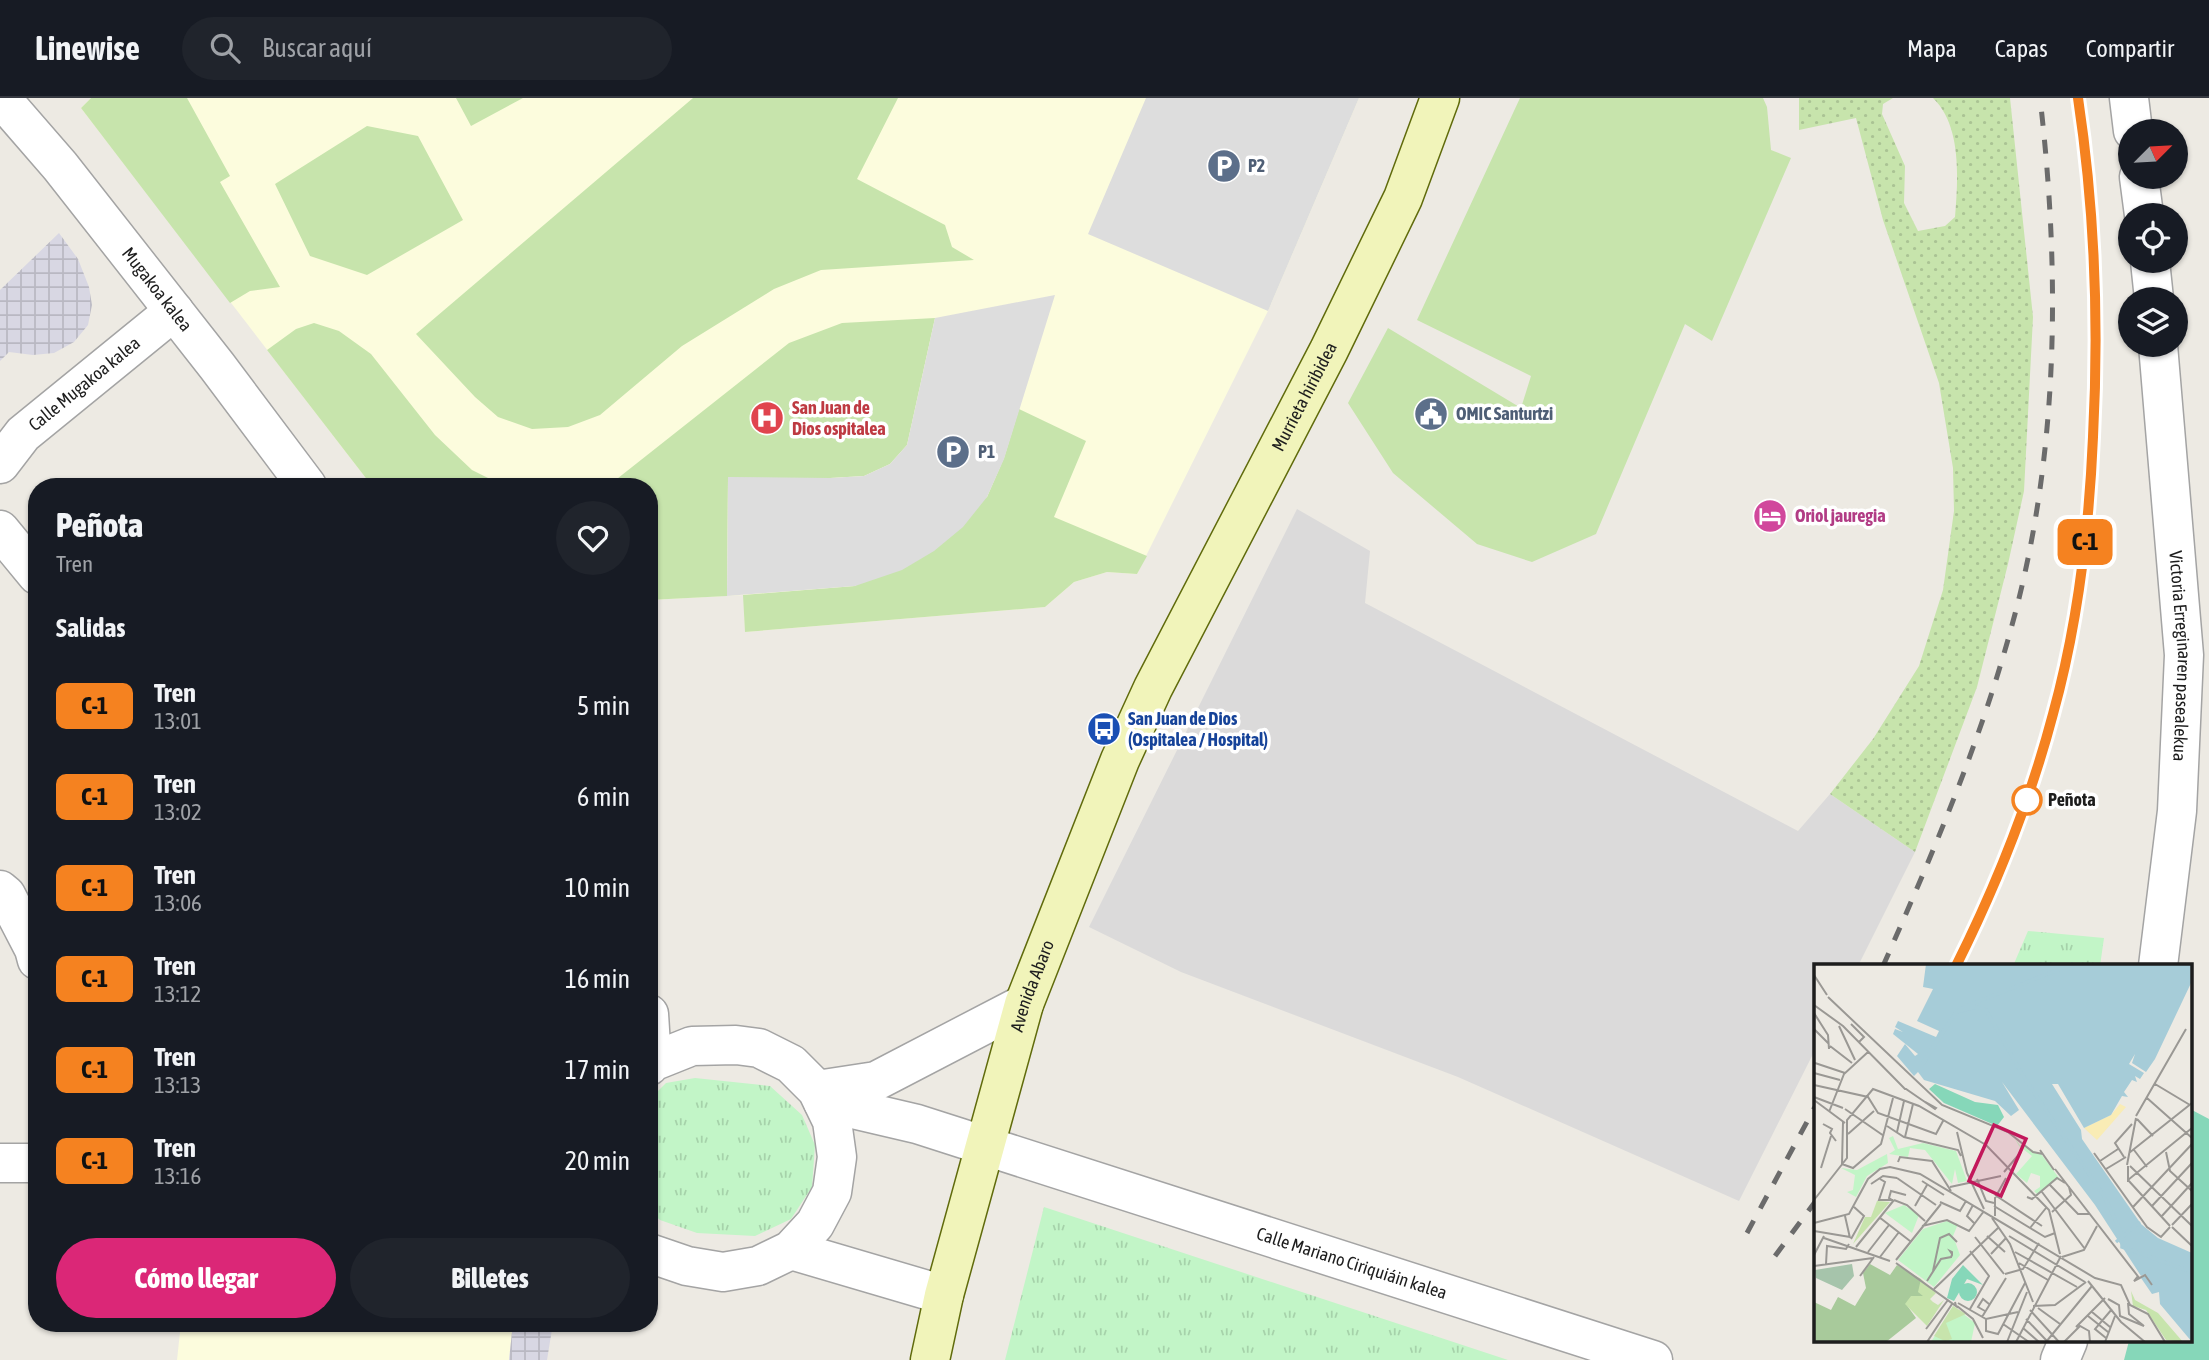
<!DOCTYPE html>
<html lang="es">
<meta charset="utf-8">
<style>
:root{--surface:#171b24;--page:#20242c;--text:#f1f3f6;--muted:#9ea1a6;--line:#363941;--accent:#db2777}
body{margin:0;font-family:"Asap Condensed",sans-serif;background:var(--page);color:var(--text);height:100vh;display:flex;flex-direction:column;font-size:26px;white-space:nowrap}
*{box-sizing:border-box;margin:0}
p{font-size:23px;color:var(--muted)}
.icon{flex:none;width:38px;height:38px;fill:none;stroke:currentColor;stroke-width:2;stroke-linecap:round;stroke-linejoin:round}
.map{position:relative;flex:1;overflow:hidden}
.side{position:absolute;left:28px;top:380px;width:630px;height:854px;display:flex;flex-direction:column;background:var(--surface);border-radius:28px;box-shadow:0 2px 5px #0004}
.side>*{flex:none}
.badge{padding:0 14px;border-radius:10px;font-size:24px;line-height:46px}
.needle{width:46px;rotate:66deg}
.controls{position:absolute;left:2118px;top:21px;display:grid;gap:14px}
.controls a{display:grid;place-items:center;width:70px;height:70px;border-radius:50%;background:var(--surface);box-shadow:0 2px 5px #0004;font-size:35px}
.map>.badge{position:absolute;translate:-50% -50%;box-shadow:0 0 0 4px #fff}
h2{padding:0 28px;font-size:26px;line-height:63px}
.round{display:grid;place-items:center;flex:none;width:74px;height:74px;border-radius:37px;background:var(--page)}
.head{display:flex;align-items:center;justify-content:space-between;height:119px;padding:0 28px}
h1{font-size:33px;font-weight:800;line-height:52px}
.primary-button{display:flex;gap:14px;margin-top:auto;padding:14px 28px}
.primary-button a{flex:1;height:80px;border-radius:42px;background:var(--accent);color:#fff;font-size:28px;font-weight:800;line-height:80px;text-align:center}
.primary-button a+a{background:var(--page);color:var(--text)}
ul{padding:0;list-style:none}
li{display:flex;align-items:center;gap:21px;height:91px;padding:0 28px}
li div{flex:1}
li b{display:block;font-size:26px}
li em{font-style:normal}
li .badge{min-width:77px;font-weight:700;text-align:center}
header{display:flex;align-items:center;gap:42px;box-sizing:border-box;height:98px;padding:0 35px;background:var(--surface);border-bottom:2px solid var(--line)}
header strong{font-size:33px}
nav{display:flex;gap:38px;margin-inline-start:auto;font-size:24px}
.search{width:490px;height:63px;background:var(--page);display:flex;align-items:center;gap:18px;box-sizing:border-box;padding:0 24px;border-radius:38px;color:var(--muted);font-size:26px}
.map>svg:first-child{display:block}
</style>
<header>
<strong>Linewise</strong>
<div class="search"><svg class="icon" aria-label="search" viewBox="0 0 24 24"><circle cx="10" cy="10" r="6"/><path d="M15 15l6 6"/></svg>Buscar aquí</div>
<nav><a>Mapa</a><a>Capas</a><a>Compartir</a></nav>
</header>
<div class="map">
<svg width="2209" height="1262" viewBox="0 0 2209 1262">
<defs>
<pattern id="grass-dots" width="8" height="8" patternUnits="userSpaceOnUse" patternTransform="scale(1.75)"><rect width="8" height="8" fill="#c7e4ac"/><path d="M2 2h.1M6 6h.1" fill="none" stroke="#aac394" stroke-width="1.8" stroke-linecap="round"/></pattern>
<pattern id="park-tufts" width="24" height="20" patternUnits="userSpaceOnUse" patternTransform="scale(1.75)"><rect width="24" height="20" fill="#c2f5c7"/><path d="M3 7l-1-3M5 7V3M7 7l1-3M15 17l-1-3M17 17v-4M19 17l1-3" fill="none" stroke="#a6d2aa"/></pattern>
<pattern id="plaza-grid" width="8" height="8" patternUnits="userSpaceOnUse" patternTransform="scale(1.75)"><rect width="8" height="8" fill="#d8d7e3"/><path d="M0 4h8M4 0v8" fill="none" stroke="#b9b8c2"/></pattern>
</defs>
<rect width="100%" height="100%" fill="#edeae3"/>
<path fill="#dbdada" d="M 1297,411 L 1370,453 L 1365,505 L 1798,733 L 1830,696 L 1915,754 L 1858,868 L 1815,868 L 1815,952 L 1739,1103 L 1458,979 L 1181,874 L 1089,829 Z"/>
<path fill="#fcfcdd" d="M 91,0 L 1359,0 L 1268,213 L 1137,476 L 1107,474 L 1074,484 L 1045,509 L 745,534 L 744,497 L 649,502 L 649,388 L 372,388 L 81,10 Z
M 181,1225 L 513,1225 L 509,1262 L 177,1262 Z"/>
<path fill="url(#grass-dots)" d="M 1799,0 L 1893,0 L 1883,6 L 1882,16 L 1905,68 L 1904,105 L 1918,133 L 1945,128 L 1955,119 C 1958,81 1962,28 1933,0 L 2010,0 L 2033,219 L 2024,393 L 2008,466 L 1977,589 L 1915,754 L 1830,696 L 1873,641 L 1919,568 L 1943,492 L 1954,413 L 1953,370 L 1939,285 L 1883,122 L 1856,20 L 1799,32 Z"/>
<path fill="url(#park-tufts)" d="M 2028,833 L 2104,840 L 2100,868 L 2013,868 Z
M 695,980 L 770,988 L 802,1017 L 815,1047 L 812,1089 L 791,1121 L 755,1138 L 697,1135 L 660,1122 L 649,1112 L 649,1002 L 666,985 Z
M 1044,1109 L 1508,1262 L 1005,1262 Z"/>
<path fill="#c7e4ac" d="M 91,0 L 187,0 L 230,78 L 220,84 L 280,189 L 250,193 L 230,205 L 81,10 Z
M 456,0 L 523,0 L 471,28 Z
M 693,0 L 898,0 L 857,81 L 945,127 L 952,149 L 974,162 L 821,172 L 774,191 L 682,248 L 600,317 L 568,329 L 532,331 L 498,319 L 475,299 L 416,236 Z
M 1520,0 L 1763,0 L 1767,9 L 1771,52 L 1791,60 L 1712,243 L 1685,226 L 1596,436 L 1532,464 L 1477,446 L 1393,375 L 1348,305 L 1388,230 L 1521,310 L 1531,278 L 1417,222 Z
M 367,28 L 418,38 L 463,122 L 367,177 L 310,158 L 275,86 Z
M 935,220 L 907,347 L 890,366 L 864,378 L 830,380 L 728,380 L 727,498 L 649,502 L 649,388 L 608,388 L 789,245 L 842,225 Z
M 314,225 L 339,233 L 371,256 L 435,337 L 472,372 L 504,388 L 372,388 L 267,252 L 296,231 Z
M 1019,311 L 1086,343 L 1054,419 L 1147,458 L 1137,476 L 1107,474 L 1074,484 L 1045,509 L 745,534 L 743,497 L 855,488 L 987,399 L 1004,360 Z"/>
<path fill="#86d7b9" d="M 2192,1012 L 2209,1021 L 2209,1262 L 2124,1262 L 2129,1243 L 2190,1243 L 2190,1020 Z"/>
<path fill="#ddd" d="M 1146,0 L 1359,0 L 1268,213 L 1088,136 Z
M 1055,197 L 1004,361 L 987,399 L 963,429 L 934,453 L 902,472 L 855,488 L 727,498 L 728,379 L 830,380 L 864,378 L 890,366 L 907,347 L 935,220 Z"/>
<path fill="url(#plaza-grid)" d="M 59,135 L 78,161 L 89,189 L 92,207 L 88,227 L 74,244 L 54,255 L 33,257 L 9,254 L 0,263 L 0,192 Z
M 513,1225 L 553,1225 L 547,1262 L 509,1262 Z"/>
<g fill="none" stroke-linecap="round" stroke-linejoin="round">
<g stroke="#a4a4a4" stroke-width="41">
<g id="street">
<path id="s1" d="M 1,0 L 60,68 L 217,268 L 307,388"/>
<path d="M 2129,0 L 2133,33"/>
<path d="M 2139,79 L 2144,117"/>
<path d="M 2150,163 L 2154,201"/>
<path id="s2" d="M 2158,247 L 2184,557 L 2177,713 L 2158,868"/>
<path id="s3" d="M 0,366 L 23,336 L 174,213"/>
<path d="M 0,432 L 37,477"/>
<path d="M 0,792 L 6,797 L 34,851 L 37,862"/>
<path d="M 649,916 L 652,964"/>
<path d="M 649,968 L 652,964 L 692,948 L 736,947 L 759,950 L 791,966 L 817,992 L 832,1023 L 837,1059 L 832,1094 L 815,1126 L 791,1152 L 758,1168 L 723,1174 L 687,1168 L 649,1155"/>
<path d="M 817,992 L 876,983 L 1024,906"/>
<path id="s4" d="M 823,1004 L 917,1026 L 1653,1262"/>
<path d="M 0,1065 L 37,1065"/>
<path d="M 791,1152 L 944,1197"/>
<path d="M 2060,1262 L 2068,1243"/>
</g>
</g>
<g stroke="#606b0c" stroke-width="41">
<g id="secondary">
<path id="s5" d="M 930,1262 L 944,1197 L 1024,906 L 1120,662 L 1153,590 L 1329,252 L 1403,100 L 1440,0"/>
</g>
</g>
<use href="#street" stroke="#fff" stroke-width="38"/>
<use href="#secondary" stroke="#f1f4ba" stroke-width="38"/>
<path stroke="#6b6b6b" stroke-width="5" stroke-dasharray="14 14" stroke-linecap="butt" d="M 1883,868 C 1934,753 1983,638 2015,516 C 2059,349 2060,171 2040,0
M 1956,868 C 1996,788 2030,703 2053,616 C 2061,587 2066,558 2072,528 C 2104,354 2104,175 2078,0
M 1747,1135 L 1815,1009
M 1775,1158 L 1815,1104"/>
</g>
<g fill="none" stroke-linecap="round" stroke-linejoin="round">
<g stroke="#fff" stroke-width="16">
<path id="line" d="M 1956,868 C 1996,788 2030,703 2053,616 C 2078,526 2089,432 2093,339 C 2099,225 2095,113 2078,0"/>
</g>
<use href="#line" stroke="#f58220" stroke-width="10"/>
</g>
<defs>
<g id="parking-disc" transform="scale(1.75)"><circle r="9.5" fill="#5c6f8a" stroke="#fff"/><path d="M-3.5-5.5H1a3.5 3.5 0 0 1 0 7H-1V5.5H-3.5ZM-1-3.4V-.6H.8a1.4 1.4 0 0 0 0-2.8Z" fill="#fff"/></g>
<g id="civic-disc" transform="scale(1.75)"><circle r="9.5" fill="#5c6f8a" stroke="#fff"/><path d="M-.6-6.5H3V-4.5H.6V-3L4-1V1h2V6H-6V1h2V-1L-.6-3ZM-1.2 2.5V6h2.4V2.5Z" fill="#fff"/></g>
<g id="hospital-disc" transform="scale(1.75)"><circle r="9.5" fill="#e0444e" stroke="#fff"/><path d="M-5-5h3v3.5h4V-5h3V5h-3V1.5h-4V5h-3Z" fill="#fff"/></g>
<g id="hotel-disc" transform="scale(1.75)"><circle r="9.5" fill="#d1479c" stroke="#fff"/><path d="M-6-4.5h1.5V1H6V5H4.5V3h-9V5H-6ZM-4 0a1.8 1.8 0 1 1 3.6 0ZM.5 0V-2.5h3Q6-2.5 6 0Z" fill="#fff"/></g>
<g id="bus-disc" transform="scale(1.75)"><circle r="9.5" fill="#1a4fb4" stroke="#fff"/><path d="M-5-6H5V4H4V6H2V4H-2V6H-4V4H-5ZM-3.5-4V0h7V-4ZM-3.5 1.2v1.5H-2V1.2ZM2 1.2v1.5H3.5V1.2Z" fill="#fff"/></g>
</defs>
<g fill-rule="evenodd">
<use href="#parking-disc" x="1224" y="68"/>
<use href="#civic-disc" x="1431" y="316"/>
<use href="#hospital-disc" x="767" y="320"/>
<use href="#parking-disc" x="953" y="354"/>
<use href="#hotel-disc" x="1770" y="418"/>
<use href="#bus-disc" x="1104" y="631"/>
</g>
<circle fill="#fff" stroke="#f58220" stroke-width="3.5" cx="2027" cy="702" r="14"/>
<g text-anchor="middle" stroke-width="7" stroke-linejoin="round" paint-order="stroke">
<g font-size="18" font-weight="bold" fill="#4e5e75" stroke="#fff" text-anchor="start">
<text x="1248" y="74">P2</text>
<text x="1456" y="322">OMIC Santurtzi</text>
<text x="978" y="360">P1</text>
</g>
<g font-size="18" fill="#1d1d1d" stroke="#fff">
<text dy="6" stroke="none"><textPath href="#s1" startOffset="247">Mugakoa kalea</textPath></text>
<text dy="6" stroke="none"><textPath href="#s3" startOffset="117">Calle Mugakoa kalea</textPath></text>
<text dy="6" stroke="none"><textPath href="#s5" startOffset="1038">Murrieta hiribidea</textPath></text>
<text dy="6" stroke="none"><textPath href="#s2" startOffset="312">Victoria Erreginaren pasealekua</textPath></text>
<text dy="6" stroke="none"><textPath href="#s5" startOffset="388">Avenida Abaro</textPath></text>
<text dy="6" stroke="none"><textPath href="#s4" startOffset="553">Calle Mariano Ciriquiáin kalea</textPath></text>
</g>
<g font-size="18" font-weight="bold" fill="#be3a42" stroke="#fff" text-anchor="start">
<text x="792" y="316">San Juan de<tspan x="792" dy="21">Dios ospitalea</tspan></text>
</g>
<g font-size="18" font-weight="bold" fill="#b23c85" stroke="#fff" text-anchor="start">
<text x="1795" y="424">Oriol jauregia</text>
</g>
<g font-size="18" font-weight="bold" fill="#164399" stroke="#fff" text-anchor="start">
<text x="1128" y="627">San Juan de Dios<tspan x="1128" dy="21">(Ospitalea / Hospital)</tspan></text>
</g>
<g font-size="18" font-weight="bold" fill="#1d1d1d" stroke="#fff" text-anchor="start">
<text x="2048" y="708">Peñota</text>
</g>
</g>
<g transform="translate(1814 866)">
<rect width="378" height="378" fill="#edeae3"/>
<path d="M 317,327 L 321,336 L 344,349 L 369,378 L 352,376 L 332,346 L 319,342 Z" fill="#c7e4ac"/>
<path d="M 56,300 L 76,311 L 83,301 L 107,315 L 109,332 L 97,333 L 92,340 L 102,354 L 72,378 L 0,378 L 0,338 L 17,346 L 24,333 L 41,342 L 52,324 L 49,309 Z" fill="#a8ca9b"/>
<path d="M 306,140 L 312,143 L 283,176 L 270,164 L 297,151 Z" fill="#f9ecb5"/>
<path d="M 38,300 L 40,312 L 28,326 L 2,314 L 1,306 Z" fill="#a6c4ab"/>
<path d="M 79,172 L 84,185 L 109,179 L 142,187 L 153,217 L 144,219 L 141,205 L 138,220 L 111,186 L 96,184 L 94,193 L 75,190 L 81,186 L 75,174 ZM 200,173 L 206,181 L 227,190 L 245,214 L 223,230 L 220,227 L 226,223 L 226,212 L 217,209 L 213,219 L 202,210 L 218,192 L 205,182 ZM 73,190 L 74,199 L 53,212 L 42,233 L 33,228 L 39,226 L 41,211 L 27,204 L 43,206 ZM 90,241 L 105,251 L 98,269 L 71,249 ZM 133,257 L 144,260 L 139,272 L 146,291 L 120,323 L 84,296 L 109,265 ZM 139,342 L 161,359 L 157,378 L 117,378 Z" fill="#c2f5c7"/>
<path d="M 63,237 L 76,238 L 39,280 L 51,253 L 57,253 ZM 107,315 L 122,329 L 116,335 L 119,338 L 124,341 L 130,336 L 113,362 L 91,340 L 97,332 L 109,332 L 104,328 ZM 139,342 L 152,350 L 132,359 L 138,375 L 131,377 L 120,372 Z" fill="#c7e4ac"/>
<path d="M 121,120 L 161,138 L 184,141 L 190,153 L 183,162 L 130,139 L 115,125 ZM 149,301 L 169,321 L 153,315 L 140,337 L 133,334 L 138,315 ZM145 328a9 9 0 1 1 18 0a9 9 0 1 1-18 0Z" fill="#86d7b9"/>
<path d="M 112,0 L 378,0 L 378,17 L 341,95 L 332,108 L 318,99 L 321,90 L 315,100 L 330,109 L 326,115 L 321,112 L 323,118 L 318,116 L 310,128 L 314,133 L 308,132 L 297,151 L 270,164 L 244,120 L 238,120 L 267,166 L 268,175 L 327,260 L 344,274 L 378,289 L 378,378 L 346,340 L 345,328 L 338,330 L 327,314 L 331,310 L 327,312 L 281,241 L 188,118 L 205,146 L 197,152 L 181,137 L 110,116 L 104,108 L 100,112 L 83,92 L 91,80 L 101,92 L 104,90 L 79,70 L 81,65 L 89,68 L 81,63 L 84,57 L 122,73 L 125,67 L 103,57 L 119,25 L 109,23 Z" fill="#a6ccd8"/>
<path fill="none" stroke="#a6ccd8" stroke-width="3.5" d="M 259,0 L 150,43 L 142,48 L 110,96 L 107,103 L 142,48 L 162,43 L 172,46 L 211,115 L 290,232 L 308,270 L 308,283 L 378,308M 302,278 L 326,258"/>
<path fill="none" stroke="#9a9894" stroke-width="2" d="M 0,11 L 13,31M 14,33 L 128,141 L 194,168 L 219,188 L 229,190M 0,41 L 29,62 L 91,125 L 92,125 L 108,136 L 111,138 L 121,145 L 122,144 L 111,138M 0,49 L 14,71 L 15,85M 37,60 L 50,73 L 45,78M 25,62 L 41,96M 0,65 L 15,80M 16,82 L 38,99M 1,99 L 31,109M 0,109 L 26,116M 341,120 L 376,141M 0,121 L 54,133 L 64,149 L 122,170 L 129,157M 0,133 L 29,144M 333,134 L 378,174M 0,136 L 31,159M 31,145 L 70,172M 15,148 L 30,110 L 54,88M 322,152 L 372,65M 323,155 L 339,172M 9,160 L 18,165 L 16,169 L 22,177M 73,162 L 90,173 L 144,186 L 147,192M 83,168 L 90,137M 143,168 L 153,209 L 170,245M 34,170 L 60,147M 91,173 L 99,140M 226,186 L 240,206M 320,186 L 333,203M 352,188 L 356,207 L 378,227M 280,189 L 333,263 L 347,273 L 356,263M 315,189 L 378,139M 310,193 L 301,179 L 318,160M 286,197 L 304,185M 84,198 L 86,193 L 118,197 L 137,227M 28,200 L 39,204 L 67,180 L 79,134M 28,200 L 29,158M 313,201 L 322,154M 314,202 L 314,216 L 378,164M 316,202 L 378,262M 7,204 L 17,172M 241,205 L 326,315M 292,205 L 312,193M 190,208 L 207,188M 83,214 L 122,241M 66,215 L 71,218 L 65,236 L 79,236M 163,215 L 172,237 L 180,239M 314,216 L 356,262M 108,217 L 130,231M 57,220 L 69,212 L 83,214M 236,221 L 264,250 L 275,250M 136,223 L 187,212M 228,228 L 271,285M 181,231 L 228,262M 213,233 L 218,235 L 243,214 L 251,219M 0,236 L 33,194 L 33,156 L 59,125 L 105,142 L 172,181 L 235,246 L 246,290M 78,236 L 75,234 L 77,227 L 92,231M 80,236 L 93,241 L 111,257M 126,238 L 146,247 L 152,237M 159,241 L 153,252 L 161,260M 101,242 L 113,221M 180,242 L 231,273 L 241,269M 338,242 L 378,199M 319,243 L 378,180M 238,248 L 257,231 L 255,223M 31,252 L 36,274M 181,252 L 181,234 L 192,214M 65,253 L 96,277M 347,253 L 378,219M 178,254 L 196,280 L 219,338M 0,259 L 35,250 L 54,215 L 66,205 L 76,203 L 106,210 L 281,314 L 307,321 L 316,341 L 334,350 L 351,378M 358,261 L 378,240M 108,262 L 133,256 L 155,267 L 170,247M 358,263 L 378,282M 216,264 L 232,244M 0,267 L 36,273M 173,272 L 191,288M 195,272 L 271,318M 161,273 L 190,310M 10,274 L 76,297M 37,275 L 50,252 L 40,243M 42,283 L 80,236M 54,288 L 75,261M 201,288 L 263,323M 177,290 L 192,274M 0,291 L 10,272M 66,293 L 85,268M 248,293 L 270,286 L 283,262M 82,296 L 127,240M 82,299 L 142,342 L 141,338M 205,299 L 234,316M 12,300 L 13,282 L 32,285 L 35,280M 0,302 L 59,294M 119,307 L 126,274 L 135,270 L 143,278M 191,310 L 209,305 L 225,279M 46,312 L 60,293M 324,312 L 320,317 L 331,311 L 338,321M 113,317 L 127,295 L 137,293 L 138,291 L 138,288 L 136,287 L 138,290M 274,317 L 307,358 L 331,378M 120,325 L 185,263M 294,335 L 305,341 L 306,352 L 330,362 L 315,350 L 314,339M 144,339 L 172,355 L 204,348M 143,342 L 159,355 L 169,374M 219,342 L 241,341 L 272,318M 224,344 L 246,360M 156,345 L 175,312 L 156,287M 216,346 L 245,378M 171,347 L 164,343 L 169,335 L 175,340M 278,348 L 296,363M 274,352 L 294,368M 168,353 L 192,314M 172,355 L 172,367 L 184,370 L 211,319M 212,355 L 233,377M 189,360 L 215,378M 262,363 L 291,334M 209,364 L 225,378M 112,365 L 134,336M 292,374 L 281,365 L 298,345M 113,378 L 138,340M 193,378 L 213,328M 202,378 L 247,292M 232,378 L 278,322M 250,378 L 266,362 L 275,367 L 276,378M 291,378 L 301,352"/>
<path fill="#c2185b" fill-opacity="0.15" stroke="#c2185b" stroke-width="3.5" d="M 180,161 L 212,175 L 187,232 L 155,217 Z"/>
<rect width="378" height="378" fill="none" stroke="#1d1d1d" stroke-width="3.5"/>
</g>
</svg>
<div class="controls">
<a><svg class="needle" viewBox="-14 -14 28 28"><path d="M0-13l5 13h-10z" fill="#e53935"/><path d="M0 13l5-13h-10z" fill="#9ea1a6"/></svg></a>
<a><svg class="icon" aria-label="locate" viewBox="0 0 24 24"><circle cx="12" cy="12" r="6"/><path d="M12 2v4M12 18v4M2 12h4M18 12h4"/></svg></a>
<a><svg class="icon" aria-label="layers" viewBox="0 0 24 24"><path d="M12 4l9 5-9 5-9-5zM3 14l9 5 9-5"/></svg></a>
</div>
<b class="badge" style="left:2085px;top:444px;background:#f58220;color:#111">C-1</b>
<section class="side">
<div class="head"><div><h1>Peñota</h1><p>Tren</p></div><a class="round"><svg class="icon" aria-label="heart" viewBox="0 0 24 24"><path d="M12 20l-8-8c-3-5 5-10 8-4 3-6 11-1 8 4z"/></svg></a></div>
<h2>Salidas</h2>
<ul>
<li><span class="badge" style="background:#f58220;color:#111">C-1</span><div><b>Tren</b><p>13:01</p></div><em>5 min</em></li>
<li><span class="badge" style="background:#f58220;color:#111">C-1</span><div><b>Tren</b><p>13:02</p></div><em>6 min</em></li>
<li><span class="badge" style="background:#f58220;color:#111">C-1</span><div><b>Tren</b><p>13:06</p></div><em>10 min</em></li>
<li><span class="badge" style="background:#f58220;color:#111">C-1</span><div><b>Tren</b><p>13:12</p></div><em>16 min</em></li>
<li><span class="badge" style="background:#f58220;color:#111">C-1</span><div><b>Tren</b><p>13:13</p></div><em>17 min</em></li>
<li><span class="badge" style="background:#f58220;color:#111">C-1</span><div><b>Tren</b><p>13:16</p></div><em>20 min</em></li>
</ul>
<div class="primary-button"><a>Cómo llegar</a><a>Billetes</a></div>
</section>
</div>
